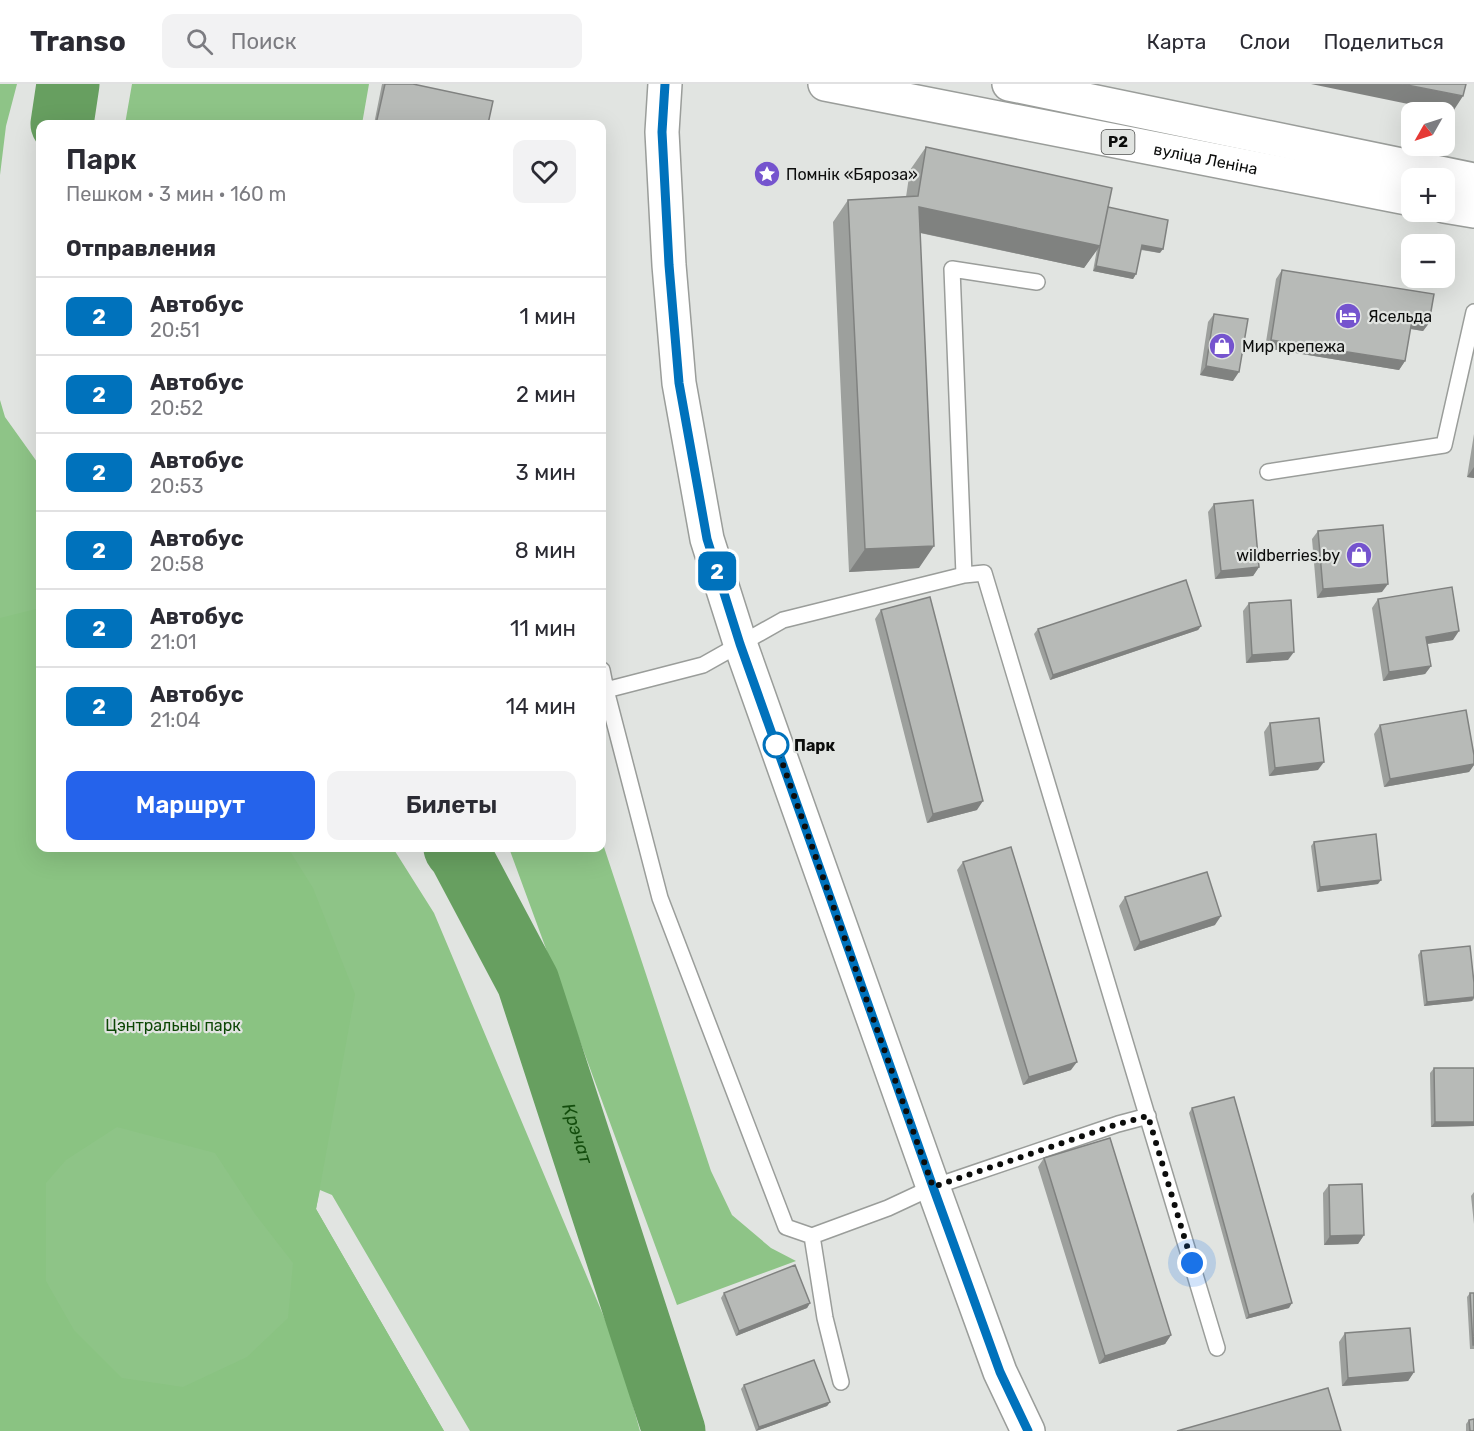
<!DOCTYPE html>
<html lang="ru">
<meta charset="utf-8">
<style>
:root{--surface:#fff;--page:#f2f2f3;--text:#2b2b33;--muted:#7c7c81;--line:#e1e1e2;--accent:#2563eb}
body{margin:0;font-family:Rubik,sans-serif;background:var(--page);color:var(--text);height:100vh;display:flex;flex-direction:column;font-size:22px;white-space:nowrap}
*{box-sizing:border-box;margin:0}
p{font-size:20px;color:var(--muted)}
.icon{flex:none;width:33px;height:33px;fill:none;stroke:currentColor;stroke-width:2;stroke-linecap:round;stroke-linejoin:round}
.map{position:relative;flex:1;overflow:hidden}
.sheet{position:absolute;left:36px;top:36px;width:570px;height:732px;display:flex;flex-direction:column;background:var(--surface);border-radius:12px;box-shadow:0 6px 24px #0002}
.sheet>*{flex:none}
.badge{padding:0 12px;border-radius:9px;font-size:21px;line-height:39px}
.needle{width:39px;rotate:231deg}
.buttons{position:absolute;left:1401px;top:18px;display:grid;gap:12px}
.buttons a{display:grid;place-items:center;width:54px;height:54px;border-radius:12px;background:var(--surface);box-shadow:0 6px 24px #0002;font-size:30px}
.you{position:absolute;width:30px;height:30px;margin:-15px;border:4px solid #fff;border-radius:50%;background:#1a73e8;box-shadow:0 0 0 9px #1a73e833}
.map>.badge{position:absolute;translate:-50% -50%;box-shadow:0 0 0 3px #fff}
h2{padding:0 30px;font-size:22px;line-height:54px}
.round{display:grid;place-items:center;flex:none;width:63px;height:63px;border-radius:12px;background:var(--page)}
.overview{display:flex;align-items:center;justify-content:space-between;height:102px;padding:0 30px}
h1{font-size:28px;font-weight:600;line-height:45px}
.cta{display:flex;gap:12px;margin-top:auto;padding:12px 30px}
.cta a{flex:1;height:69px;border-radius:12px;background:var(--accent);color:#fff;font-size:24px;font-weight:600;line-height:69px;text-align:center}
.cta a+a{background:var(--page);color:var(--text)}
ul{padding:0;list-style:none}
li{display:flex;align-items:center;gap:18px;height:78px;padding:0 30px;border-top:2px solid var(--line)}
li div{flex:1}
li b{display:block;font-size:22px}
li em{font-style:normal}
li .badge{min-width:66px;font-weight:700;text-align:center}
header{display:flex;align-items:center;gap:36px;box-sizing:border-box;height:84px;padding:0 30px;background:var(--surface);border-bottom:2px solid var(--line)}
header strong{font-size:28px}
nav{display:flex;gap:33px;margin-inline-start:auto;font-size:21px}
.search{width:420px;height:54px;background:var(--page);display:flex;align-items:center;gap:15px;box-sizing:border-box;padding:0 21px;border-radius:12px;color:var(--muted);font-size:22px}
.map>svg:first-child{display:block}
</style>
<header>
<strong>Transo</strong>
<div class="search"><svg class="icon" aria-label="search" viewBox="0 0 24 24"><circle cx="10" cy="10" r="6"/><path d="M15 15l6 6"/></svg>Поиск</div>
<nav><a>Карта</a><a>Слои</a><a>Поделиться</a></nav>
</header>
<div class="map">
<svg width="1474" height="1347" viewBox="0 0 1474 1347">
<rect width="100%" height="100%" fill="#e1e4e1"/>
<path fill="#8ec487" d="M 0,0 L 17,0 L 6,42 L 0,91 Z
M 132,0 L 369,0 L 362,40 L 125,40 Z
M 0,316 L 5,333 L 40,382 L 40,764 L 393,764 L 434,829 L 617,1264 L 640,1347 L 470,1347 L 332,1111 L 320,1106 L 316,1125 L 444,1347 L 0,1347 Z
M 602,757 L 711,1087 L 732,1131 L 771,1164 L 796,1177 L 677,1221 L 509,764 L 602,764 Z"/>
<path fill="#8ac382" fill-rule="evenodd" d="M 40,524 L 40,764 L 288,764 L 313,804 L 355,910 L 316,1125 L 444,1347 L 0,1347 L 0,534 ZM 117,1043 L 215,1069 L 255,1130 L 293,1179 L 288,1234 L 247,1273 L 183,1303 L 122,1294 L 74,1246 L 46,1197 L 46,1099 L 66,1076 Z"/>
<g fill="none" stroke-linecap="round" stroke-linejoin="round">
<g stroke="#679f60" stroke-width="63">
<path d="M 62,40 L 68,0"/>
<path id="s1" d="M 455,764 L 460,770 L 528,898 L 674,1347"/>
</g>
<g stroke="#9a9d9a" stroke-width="18">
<path id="service" d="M 1037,198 L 952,185 L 964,491 L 984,489 L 1217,1264
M 1268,388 L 1444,361 L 1474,228
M 602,586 L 606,606 L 703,581 L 783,536 L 964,491
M 606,606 L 660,814 L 786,1143 L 812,1152 L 888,1124 L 933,1103 L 1118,1040 L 1148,1032
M 812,1152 L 825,1234 L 841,1298"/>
</g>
<g stroke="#9a9d9a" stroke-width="36">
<path id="tertiary" d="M 665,0 L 662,48 L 669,181 L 679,299 L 707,455 L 740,559 L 933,1103 L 1000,1288 L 1028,1347"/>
</g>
<g stroke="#9a9d9a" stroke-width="36">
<g id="primary">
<path id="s2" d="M 825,0 L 1412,115"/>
<path d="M 1009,0 L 1474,96"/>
<path d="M 1444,122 L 1474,127"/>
</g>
</g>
<use href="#service" stroke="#fff" stroke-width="15"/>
<use href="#tertiary" stroke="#fff" stroke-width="33"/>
<use href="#primary" stroke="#fff" stroke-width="33"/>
</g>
<path fill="#9da09d" d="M 382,0 L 413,0 L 488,40 L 374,40 Z
M 926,63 L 1108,123 L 1160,169 L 1141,166 L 1136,190 L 1133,195 L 1093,187 L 1097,165 L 1084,184 L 920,149 L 919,484 L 849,488 L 833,138 L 848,116 L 906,113 L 910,86 Z
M 1282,186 L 1429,239 L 1423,247 L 1410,245 L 1405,277 L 1399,286 L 1265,264 L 1276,195 Z
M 1214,230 L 1233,297 L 1200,291 L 1208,238 Z
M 1474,350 L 1474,394 L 1467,393 Z
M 1214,420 L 1259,483 L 1253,492 L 1215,495 L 1208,428 Z
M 1318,447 L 1382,508 L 1317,514 L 1312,455 Z
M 1378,515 L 1453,556 L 1427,560 L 1431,582 L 1425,590 L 1383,597 L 1372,524 Z
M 1249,519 L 1288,576 L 1246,579 L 1243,527 Z
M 881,526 L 977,726 L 927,739 L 875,535 Z
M 1201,542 L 1198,546 L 1050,596 L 1034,550 L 1038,545 Z
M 1270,639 L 1318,686 L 1269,692 L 1264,648 Z
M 1380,641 L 1474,671 L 1474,681 L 1469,688 L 1384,703 L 1374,650 Z
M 1314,758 L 1378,800 L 1317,808 L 1311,762 Z
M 963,778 L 1071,986 L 1023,1001 L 957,786 Z
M 1125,813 L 1215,841 L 1134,867 L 1119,822 Z
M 1421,867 L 1474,899 L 1474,915 L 1472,917 L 1424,922 L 1418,871 Z
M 1434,984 L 1474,984 L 1474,1042 L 1431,1043 L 1430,989 Z
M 1192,1024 L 1289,1224 L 1246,1235 L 1189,1029 Z
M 1044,1074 L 1171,1251 L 1165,1260 L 1099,1280 L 1038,1083 Z
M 1329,1101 L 1364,1151 L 1358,1160 L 1324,1161 L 1323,1109 Z
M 1474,1108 L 1474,1140 L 1471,1112 Z
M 724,1209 L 810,1219 L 807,1224 L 736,1252 L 721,1214 Z
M 1470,1209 L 1474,1209 L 1474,1265 L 1470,1265 L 1467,1213 Z
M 1345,1249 L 1414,1288 L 1408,1297 L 1342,1302 L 1339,1258 Z
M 744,1301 L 830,1318 L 827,1322 L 756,1347 L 741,1305 Z
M 1469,1336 L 1474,1347 L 1466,1347 L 1466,1340 Z"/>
<path fill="#808280" d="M 1311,0 L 1402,0 L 1463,12 L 1452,29 Z
M 919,123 L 1100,162 L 1084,184 L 903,145 Z
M 1142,161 L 1163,165 L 1160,169 L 1139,165 Z
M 1096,182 L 1136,190 L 1133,195 L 1093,187 Z
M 1412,236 L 1429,239 L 1423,247 L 1406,244 Z
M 1271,256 L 1405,277 L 1399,286 L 1265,264 Z
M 1206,282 L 1239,288 L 1233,297 L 1200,291 Z
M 1474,383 L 1474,394 L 1467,393 Z
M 934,462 L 919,484 L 849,488 L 865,465 Z
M 1259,483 L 1253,492 L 1215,495 L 1221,487 Z
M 1388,500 L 1382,508 L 1317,514 L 1323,505 Z
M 1201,542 L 1198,546 L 1050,596 L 1053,591 Z
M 1459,547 L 1453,556 L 1420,561 L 1426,553 Z
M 1294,568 L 1288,576 L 1246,579 L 1252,571 Z
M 1431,582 L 1425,590 L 1383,597 L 1389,588 Z
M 1324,678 L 1318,686 L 1269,692 L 1275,684 Z
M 1474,680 L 1474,681 L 1469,688 L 1384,703 L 1390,695 Z
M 983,717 L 977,726 L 927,739 L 933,730 Z
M 1381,796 L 1378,800 L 1317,808 L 1320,803 Z
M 1221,832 L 1215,841 L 1134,867 L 1140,858 Z
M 1474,913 L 1472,917 L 1424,922 L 1427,918 Z
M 1077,978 L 1071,986 L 1023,1001 L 1029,993 Z
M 1435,1038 L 1474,1038 L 1474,1042 L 1431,1043 Z
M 1364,1151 L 1358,1160 L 1324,1161 L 1330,1152 Z
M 810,1219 L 807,1224 L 736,1252 L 739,1247 Z
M 1292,1219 L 1289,1224 L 1246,1235 L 1249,1231 Z
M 1171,1251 L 1165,1260 L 1099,1280 L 1105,1272 Z
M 1414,1288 L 1408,1297 L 1342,1302 L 1348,1294 Z
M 830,1318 L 827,1322 L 756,1347 L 759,1343 Z"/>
<path fill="#b7bab7" stroke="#808280" stroke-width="1.5" d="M 385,0 L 413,0 L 493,17 L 488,40 L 376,40 Z
M 1402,0 L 1466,0 L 1463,12 Z
M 926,63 L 1112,104 L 1100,162 L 919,123 L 934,462 L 865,465 L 848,116 L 918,112 Z
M 1108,123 L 1168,136 L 1163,165 L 1142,161 L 1136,190 L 1096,182 Z
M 1282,186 L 1434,210 L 1429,239 L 1412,236 L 1405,277 L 1271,256 Z
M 1214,230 L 1248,235 L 1239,288 L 1206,282 Z
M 1253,416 L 1259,483 L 1221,487 L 1214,420 Z
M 1383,441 L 1388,500 L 1323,505 L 1318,447 Z
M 1186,496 L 1201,542 L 1053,591 L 1038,545 Z
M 1452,503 L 1459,547 L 1426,553 L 1431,582 L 1389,588 L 1378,515 Z
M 930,513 L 983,717 L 933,730 L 881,526 Z
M 1291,516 L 1294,568 L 1252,571 L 1249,519 Z
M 1466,626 L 1474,671 L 1474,680 L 1390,695 L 1380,641 Z
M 1319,634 L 1324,678 L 1275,684 L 1270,639 Z
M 1376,750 L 1381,796 L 1320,803 L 1314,758 Z
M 1011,763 L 1077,978 L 1029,993 L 963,778 Z
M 1207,788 L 1221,832 L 1140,858 L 1125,813 Z
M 1470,862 L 1474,899 L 1474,913 L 1427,918 L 1421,867 Z
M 1434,984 L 1474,984 L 1474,1038 L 1435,1038 Z
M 1234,1013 L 1292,1219 L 1249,1231 L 1192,1024 Z
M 1110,1054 L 1171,1251 L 1105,1272 L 1044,1074 Z
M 1362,1100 L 1364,1151 L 1330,1152 L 1329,1101 Z
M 795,1181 L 810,1219 L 739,1247 L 724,1209 Z
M 1470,1209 L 1474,1209 L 1474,1261 L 1473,1261 Z
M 1410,1244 L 1414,1288 L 1348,1294 L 1345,1249 Z
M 814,1276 L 830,1318 L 759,1343 L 744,1301 Z
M 1328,1304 L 1341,1347 L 1177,1347 Z
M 1474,1335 L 1474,1347 L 1470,1347 L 1469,1336 Z"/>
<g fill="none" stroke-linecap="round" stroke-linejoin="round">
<g stroke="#fff" stroke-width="14">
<path id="line" d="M 665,0 L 662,48 L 669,181 L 679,299 L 707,455 L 740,560 L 933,1103 L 1000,1288 L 1028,1347"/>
</g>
<use href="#line" stroke="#0072bc" stroke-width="9"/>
<path stroke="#0c0d0c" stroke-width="6" stroke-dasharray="0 10.8" d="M 776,661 L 933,1103 L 1118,1040 L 1148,1032 L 1192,1179"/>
</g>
<defs>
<g id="sight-disc" transform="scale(1.35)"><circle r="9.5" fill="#7554ce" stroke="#e1e4e1"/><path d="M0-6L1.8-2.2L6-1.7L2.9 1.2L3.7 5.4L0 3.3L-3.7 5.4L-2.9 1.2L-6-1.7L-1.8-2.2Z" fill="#fff"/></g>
<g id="hotel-disc" transform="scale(1.35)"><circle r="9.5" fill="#7554ce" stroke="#e1e4e1"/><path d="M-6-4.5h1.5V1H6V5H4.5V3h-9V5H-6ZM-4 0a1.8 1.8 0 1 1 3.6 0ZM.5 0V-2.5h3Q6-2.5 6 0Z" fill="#fff"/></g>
<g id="shop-disc" transform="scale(1.35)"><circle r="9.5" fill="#7554ce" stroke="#e1e4e1"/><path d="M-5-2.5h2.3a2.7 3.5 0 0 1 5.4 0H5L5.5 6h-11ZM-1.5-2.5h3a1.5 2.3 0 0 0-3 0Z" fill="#fff"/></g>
</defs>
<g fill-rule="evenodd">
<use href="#sight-disc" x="767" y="90"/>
<use href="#hotel-disc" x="1348" y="232"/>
<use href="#shop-disc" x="1222" y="262"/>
<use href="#shop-disc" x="1359" y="471"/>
</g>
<circle fill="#fff" stroke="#0072bc" stroke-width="3" cx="776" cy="661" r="12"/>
<g text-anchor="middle" stroke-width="4.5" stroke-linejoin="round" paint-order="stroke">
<rect fill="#e1e4e1" stroke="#4c4e4c" stroke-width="1.5" x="1101.5" y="46" width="33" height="24" rx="4.5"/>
<g font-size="15" font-weight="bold" fill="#0c0d0c">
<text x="1118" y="63">Р2</text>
</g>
<g font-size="16" fill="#0c0d0c" stroke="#e1e4e1">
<text dy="6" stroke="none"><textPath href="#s2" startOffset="388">вуліца Леніна</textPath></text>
</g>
<g font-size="16" fill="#0c0d0c" stroke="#e1e4e1" text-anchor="start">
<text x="786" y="96">Помнік «Бяроза»</text>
<text x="1368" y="238">Ясельда</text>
<text x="1242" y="268">Мир крепежа</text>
<text x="1340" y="477" text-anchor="end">wildberries.by</text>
</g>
<g font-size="16" font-weight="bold" fill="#0c0d0c" stroke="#e1e4e1" text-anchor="start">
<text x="794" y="667">Парк</text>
</g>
<g font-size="16" fill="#0c4705" stroke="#e1e4e1">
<text x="173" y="947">Цэнтральны парк</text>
</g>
<g font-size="18" font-style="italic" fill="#134d0d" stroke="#e1e4e1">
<text dy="6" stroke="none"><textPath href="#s1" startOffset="312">Крэчат</textPath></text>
</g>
</g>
</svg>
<div class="buttons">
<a><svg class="needle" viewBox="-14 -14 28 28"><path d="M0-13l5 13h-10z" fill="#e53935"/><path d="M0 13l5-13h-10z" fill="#7c7c81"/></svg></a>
<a>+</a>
<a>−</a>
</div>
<div class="you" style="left:1192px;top:1179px"></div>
<b class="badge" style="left:717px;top:487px;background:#0072bc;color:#fff">2</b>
<section class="sheet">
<div class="overview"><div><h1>Парк</h1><p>Пешком · 3 мин · 160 m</p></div><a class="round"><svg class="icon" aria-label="heart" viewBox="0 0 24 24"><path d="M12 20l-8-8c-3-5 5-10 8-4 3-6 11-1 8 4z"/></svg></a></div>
<h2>Отправления</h2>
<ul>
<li><span class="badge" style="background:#0072bc;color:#fff">2</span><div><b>Автобус</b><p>20:51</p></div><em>1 мин</em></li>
<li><span class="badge" style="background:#0072bc;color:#fff">2</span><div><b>Автобус</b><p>20:52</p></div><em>2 мин</em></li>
<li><span class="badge" style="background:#0072bc;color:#fff">2</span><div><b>Автобус</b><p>20:53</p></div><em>3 мин</em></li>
<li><span class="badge" style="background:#0072bc;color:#fff">2</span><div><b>Автобус</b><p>20:58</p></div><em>8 мин</em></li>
<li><span class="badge" style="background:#0072bc;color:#fff">2</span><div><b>Автобус</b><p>21:01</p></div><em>11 мин</em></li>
<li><span class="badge" style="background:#0072bc;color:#fff">2</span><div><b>Автобус</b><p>21:04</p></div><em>14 мин</em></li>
</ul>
<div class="cta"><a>Маршрут</a><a>Билеты</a></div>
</section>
</div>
